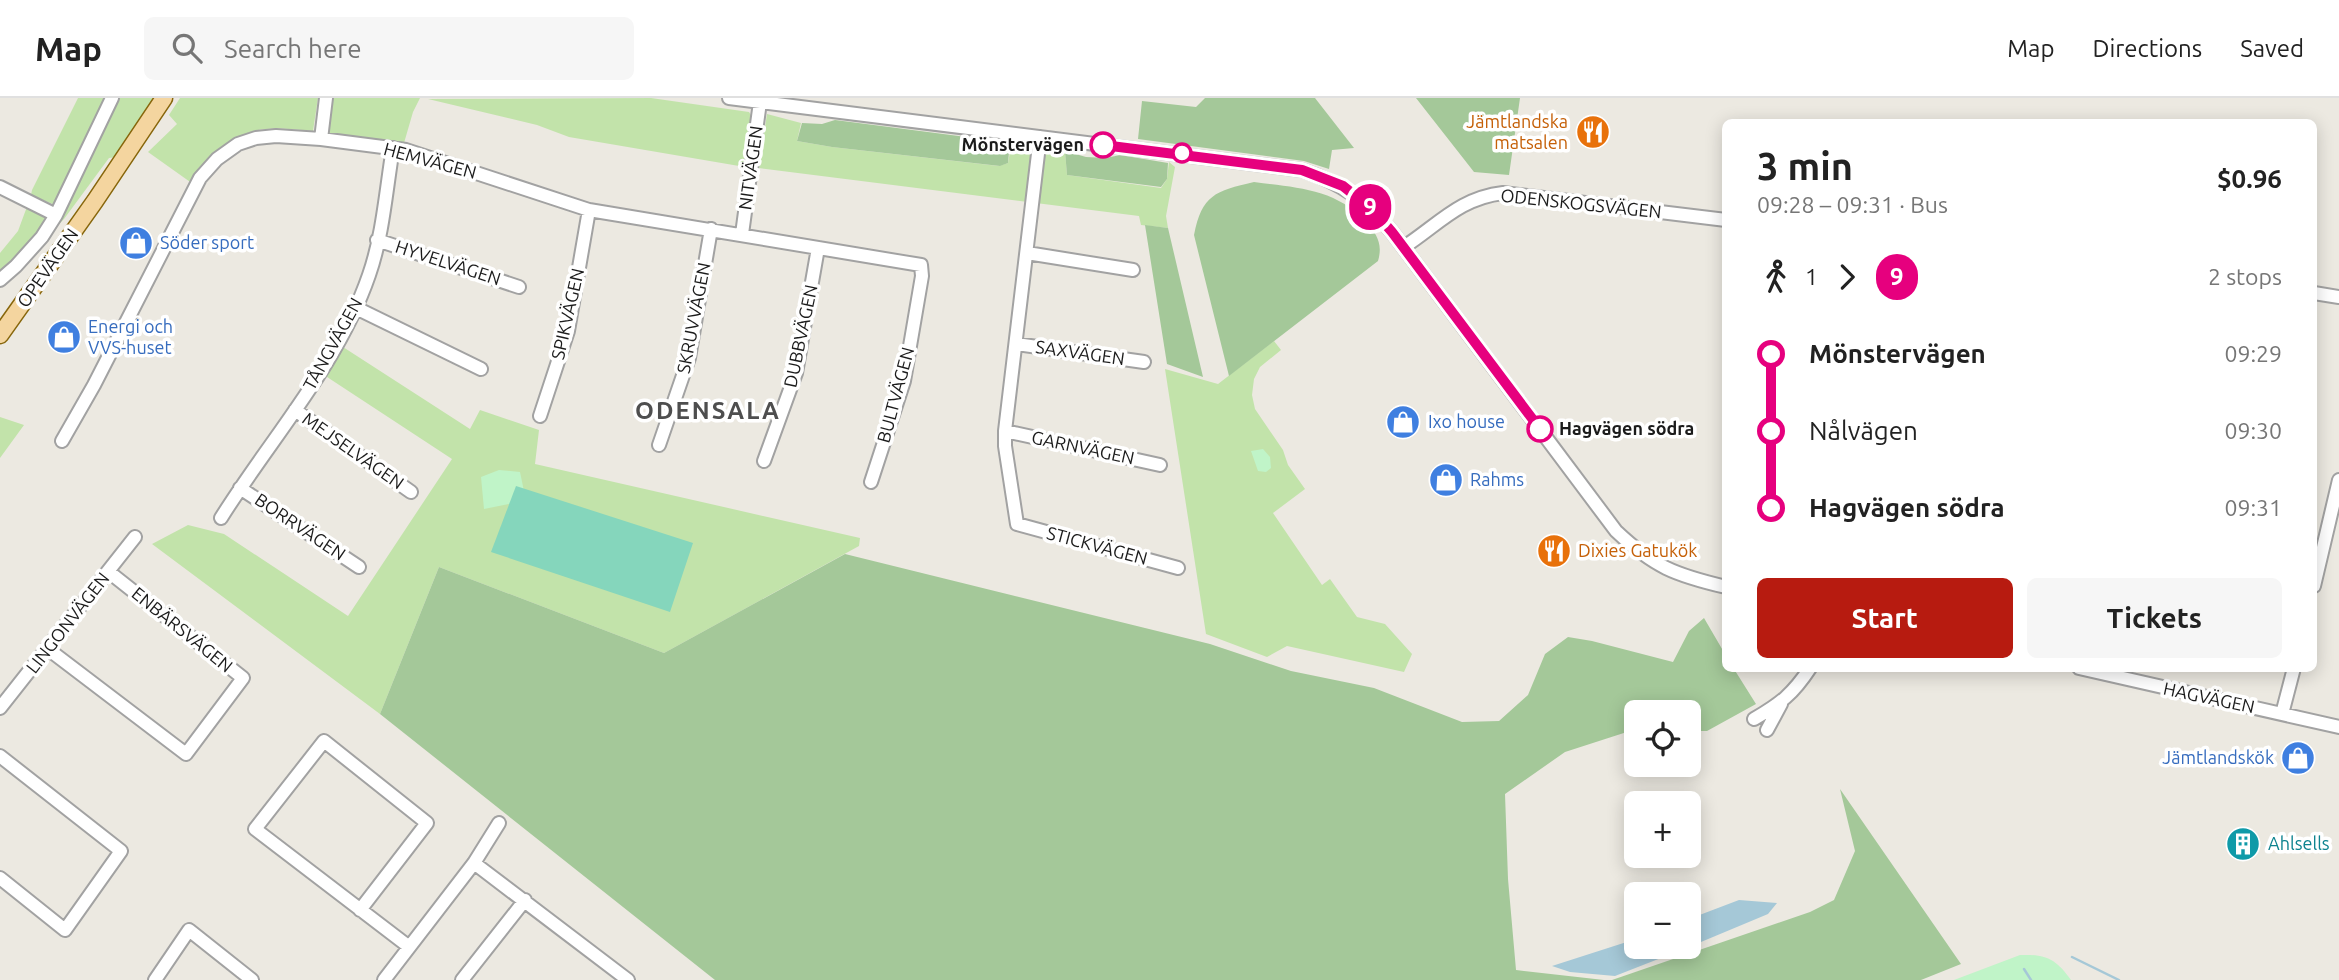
<!DOCTYPE html>
<meta charset="utf-8">
<style>
:root{--surface:#fff;--page:#f6f6f6;--text:#222;--muted:#767676;--line:#e0e0e0;--accent:#b71b10}
body{margin:0;font-family:Ubuntu,sans-serif;background:var(--page);color:var(--text);height:100vh;display:flex;flex-direction:column;font-size:26px;white-space:nowrap}
*{box-sizing:border-box;margin:0}
p{font-size:23px;color:var(--muted)}
.icon{flex:none;width:38px;height:38px;fill:none;stroke:currentColor;stroke-width:2;stroke-linecap:round;stroke-linejoin:round}
.map{position:relative;flex:1;overflow:hidden}
.sheet{position:absolute;left:1722px;top:21px;width:595px;height:553px;display:flex;flex-direction:column;background:var(--surface);border-radius:10px;box-shadow:0 4px 18px #0003}
.sheet>*{flex:none}
.badge{padding:0 14px;border-radius:23px;font-size:24px;line-height:46px}
.controls{position:absolute;left:1624px;top:602px;display:grid;gap:14px}
.controls a{display:grid;place-items:center;width:77px;height:77px;border-radius:10px;background:var(--surface);box-shadow:0 4px 18px #0003;font-size:35px}
.map>.badge{position:absolute;translate:-50% -50%;box-shadow:0 0 0 4px #fff}
.legs{display:flex;align-items:center;gap:10px;height:77px;padding:0 35px;font-size:23px}
.legs p{margin-inline-start:auto}
.head{display:flex;align-items:center;justify-content:space-between;height:119px;padding:0 35px}
h1{font-size:38px;font-weight:700;line-height:52px}
.primary-button{display:flex;gap:14px;margin-top:auto;padding:14px 35px}
.primary-button a{flex:1;height:80px;border-radius:10px;background:var(--accent);color:#fff;font-size:28px;font-weight:700;line-height:80px;text-align:center}
.primary-button a+a{background:var(--page);color:var(--text)}
ul{padding:0 35px;list-style:none}
li{display:flex;align-items:center;gap:24px;height:77px;font-size:26px}
li i{display:grid;place-items:center;width:10px;height:100%;margin:0 9px;background:currentColor}
li i::after{content:'';width:18px;height:18px;margin:-9px;border:5px solid;border-radius:50%;background:var(--surface)}
li p{margin-inline-start:auto}
li:first-child i{background:linear-gradient(#0000 50%,currentColor 0)}
li:last-child i{background:linear-gradient(currentColor 50%,#0000 0)}
header{display:flex;align-items:center;gap:42px;box-sizing:border-box;height:98px;padding:0 35px;background:var(--surface);border-bottom:2px solid var(--line)}
header strong{font-size:33px}
nav{display:flex;gap:38px;margin-inline-start:auto;font-size:24px}
.search{width:490px;height:63px;background:var(--page);display:flex;align-items:center;gap:18px;box-sizing:border-box;padding:0 24px;border-radius:10px;color:var(--muted);font-size:26px}
.map>svg:first-child{display:block}
</style>
<header>
<strong>Map</strong>
<div class="search"><svg class="icon" aria-label="search" viewBox="0 0 24 24"><circle cx="10" cy="10" r="6"/><path d="M15 15l6 6"/></svg>Search here</div>
<nav><a>Map</a><a>Directions</a><a>Saved</a></nav>
</header>
<div class="map">
<svg width="2339" height="882" viewBox="0 0 2339 882">
<rect width="100%" height="100%" fill="#ece9e1"/>
<path fill="#c2e3aa" d="M 78,0 L 108,0 L 55,107 L 31,97 L 32,92 Z
M 118,0 L 160,0 L 117,59 L 109,60 L 64,121 L 57,128 Z
M 180,0 L 318,0 L 313,33 C 287,31 254,25 232,44 C 218,56 206,72 193,86 L 148,54 L 177,26 L 169,17 Z
M 333,0 L 420,0 L 413,14 L 404,45 L 328,37 Z
M 651,0 L 749,14 L 752,19 L 745,69 L 569,39 L 537,27 L 428,1 Z
M 767,16 L 801,25 L 797,43 L 832,49 L 999,68 L 1008,65 L 1010,54 L 1006,44 L 1065,53 L 1067,77 L 1161,90 L 1167,81 L 1169,64 L 1175,69 L 1166,118 L 1168,130 L 1141,127 L 1139,118 L 759,70 Z
M 28,106 L 49,119 L 42,139 L 0,182 L 0,155 L 18,133 Z
M 1274,243 L 1281,252 L 1260,269 L 1254,281 L 1252,297 L 1255,311 L 1283,352 L 1288,367 L 1305,391 L 1273,415 L 1322,487 L 1330,481 L 1357,519 L 1385,526 L 1412,556 L 1404,574 L 1287,548 L 1267,559 L 1206,536 L 1165,271 L 1218,286 Z
M 343,249 L 470,331 L 480,312 L 539,332 L 535,366 L 860,440 L 859,448 L 664,555 L 439,469 L 380,616 L 152,446 L 188,427 L 224,436 L 348,518 L 452,361 L 324,277 Z
M 0,319 L 24,327 L 0,360 Z"/>
<path fill="#a4c899" d="M 1205,0 L 1315,0 L 1354,50 L 1332,52 L 1329,71 L 1304,63 L 1138,41 L 1142,3 L 1196,9 Z
M 1416,0 L 1520,0 L 1509,77 L 1474,74 Z
M 835,22 L 1005,44 L 1009,54 L 1008,65 L 1000,68 L 832,49 L 797,43 L 802,25 L 822,26 Z
M 1065,53 L 1086,59 L 1106,60 L 1120,57 L 1168,65 L 1167,81 L 1161,89 L 1067,77 Z
M 1254,84 C 1296,90 1335,90 1366,124 C 1377,136 1383,146 1378,163 L 1229,278 L 1194,137 C 1202,97 1215,93 1254,84 Z
M 1145,127 L 1168,130 L 1203,279 L 1167,266 Z
M 845,456 L 1210,546 L 1291,573 L 1374,590 L 1462,624 L 1499,623 L 1528,597 L 1545,556 L 1568,539 L 1592,543 L 1673,564 L 1689,533 L 1704,520 L 1725,556 L 1726,570 L 1734,571 L 1756,606 L 1707,633 L 1689,633 L 1689,614 L 1636,614 L 1636,633 L 1630,633 L 1565,654 L 1505,696 L 1508,781 L 1516,872 L 1604,882 L 715,882 L 380,616 L 439,469 L 664,555 Z
M 1840,691 L 1961,866 L 1921,882 L 1612,882 L 1810,814 L 1834,802 L 1855,753 Z"/>
<path fill="#c0f4c8" d="M 1263,351 L 1270,359 L 1271,370 L 1266,374 L 1258,373 L 1251,353 Z
M 499,372 L 520,374 L 525,398 L 519,404 L 484,411 L 481,379 Z
M 2020,857 C 2046,856 2056,861 2071,882 L 1954,882 Z"/>
<path fill="#85d6bc" d="M 516,388 L 693,445 L 670,514 L 491,454 Z"/>
<path fill="#a5c8d7" d="M 1739,802 L 1777,805 L 1768,816 L 1689,849 L 1689,821 Z
M 1636,841 L 1636,849 L 1689,849 L 1615,878 L 1570,874 L 1552,868 Z"/>
<g fill="none" stroke-linecap="round" stroke-linejoin="round">
<path stroke="#a5c8d7" stroke-width="2.5" d="M 2072,859 L 2119,882
M 2024,871 L 2031,882"/>
<g stroke="#a2a2a2" stroke-width="16">
<path id="minor" d="M 729,0 L 1302,72 C 1343,86 1365,102 1392,134 L 1616,433 C 1654,469 1675,477 1726,489
M 1040,39 L 1005,333 L 1005,348 L 1017,426 L 1178,470
M 321,41 L 326,0
M 0,89 L 56,117
M 742,136 L 760,4
M 377,142 L 519,189
M 1404,149 C 1439,126 1460,100 1503,95 L 1726,122
M 1027,155 L 1133,172
M 0,182 L 16,168 L 42,139 L 56,117 L 112,0
M 2314,195 L 2339,199
M 354,209 L 481,271
M 1016,246 L 1144,264
M 295,312 L 411,394
M 540,318 L 568,233 L 589,112
M 1005,333 L 1160,367
M 62,343 L 94,287 L 200,80 L 217,61 L 238,46 L 256,40 L 276,38 L 321,41 L 406,52 L 589,112 L 921,167 L 922,178 L 904,283 L 871,384
M 659,347 L 689,260 L 711,131
M 764,363 L 796,275 L 818,150
M 240,390 L 359,469
M 221,420 C 271,340 338,267 369,177 C 383,137 386,92 393,50
M 2314,488 L 2339,382
M 48,551 L 186,656 L 243,580 L 109,474
M 2079,570 L 2339,629
M 0,610 L 135,439
M 2282,616 L 2294,570
M 1754,621 C 1780,606 1793,596 1810,570
M 1767,632 L 1781,606
M 0,658 L 121,753 L 65,832 L 0,780
M 474,765 L 628,882
M 360,812 L 427,725 L 324,643 L 255,731 L 408,848
M 155,882 L 189,832 L 252,882
M 384,882 L 474,765 L 499,725
M 462,882 L 525,802"/>
</g>
<g stroke="#87660b" stroke-width="19">
<path id="major" d="M 0,237 L 95,103 L 164,0"/>
</g>
<use href="#minor" stroke="#fff" stroke-width="12"/>
<use href="#major" stroke="#f4d59f" stroke-width="16"/>
</g>
<g fill="none" stroke-linecap="round" stroke-linejoin="round">
<g stroke="#fff" stroke-width="16">
<path id="line-1" d="M 1103,47 L 1302,72 L 1343,88 L 1373,112 L 1392,134 L 1540,331"/>
</g>
<use href="#line-1" stroke="#e6007e" stroke-width="10"/>
</g>
<defs>
<g id="restaurant-disc" transform="scale(1.75)"><circle r="9.5" fill="#e8710a" stroke="#fff"/><path d="M-5-6h1v4h1v-4h1v4h1v-4h1v5L-1.5 .5V6h-2V.5L-5-1ZM5-6V6H3V1.5H1.5Q1.5-4 5-6Z" fill="#fff"/></g>
<g id="shop-disc" transform="scale(1.75)"><circle r="9.5" fill="#3f7fe0" stroke="#fff"/><path d="M-5-2.5h2.3a2.7 3.5 0 0 1 5.4 0H5L5.5 6h-11ZM-1.5-2.5h3a1.5 2.3 0 0 0-3 0Z" fill="#fff"/></g>
<g id="building-disc" transform="scale(1.75)"><circle r="9.5" fill="#0f9aa8" stroke="#fff"/><path d="M-4-6H4V6H1V3H-1V6H-4ZM-2.5-4.3h1.7v1.8h-1.7ZM.8-4.3h1.7v1.8H.8ZM-2.5-1h1.7V.8h-1.7ZM.8-1h1.7V.8H.8Z" fill="#fff"/></g>
</defs>
<g fill-rule="evenodd">
<use href="#restaurant-disc" x="1593" y="34"/>
<use href="#shop-disc" x="136" y="145"/>
<use href="#shop-disc" x="64" y="239"/>
<use href="#shop-disc" x="1403" y="324"/>
<use href="#shop-disc" x="1446" y="382"/>
<use href="#restaurant-disc" x="1554" y="453"/>
<use href="#shop-disc" x="2298" y="660"/>
<use href="#building-disc" x="2243" y="746"/>
</g>
<g fill="#fff" stroke="#e6007e" stroke-width="3.5">
<circle cx="1103" cy="47" r="12"/>
<circle cx="1182" cy="55" r="9"/>
<circle cx="1540" cy="331" r="12"/>
</g>
<g text-anchor="middle" stroke-width="7" stroke-linejoin="round" paint-order="stroke">
<g font-size="18" fill="#c56008" stroke="#fff" text-anchor="end">
<text x="1568" y="30">Jämtlandska<tspan x="1568" dy="21">matsalen</tspan></text>
<text x="1578" y="459" text-anchor="start">Dixies Gatukök</text>
</g>
<g font-size="18" font-weight="bold" fill="#1b1b1b" stroke="#fff" text-anchor="end">
<text x="1084" y="53">Mönstervägen</text>
<text x="1559" y="337" text-anchor="start">Hagvägen södra</text>
</g>
<g font-size="18" fill="#1b1b1b" stroke="#fff">
<text transform="translate(430 63) rotate(15)" y="6">HEMVÄGEN</text>
<text transform="translate(751 70) rotate(-82)" y="6">NITVÄGEN</text>
<text transform="translate(1581 106) rotate(6)" y="6">ODENSKOGSVÄGEN</text>
<text transform="translate(448 165) rotate(18)" y="6">HYVELVÄGEN</text>
<text transform="translate(48 170) rotate(-55)" y="6">OPEVÄGEN</text>
<text transform="translate(568 216) rotate(-77)" y="6">SPIKVÄGEN</text>
<text transform="translate(694 220) rotate(-79)" y="6">SKRUVVÄGEN</text>
<text transform="translate(801 238) rotate(-78)" y="6">DUBBVÄGEN</text>
<text transform="translate(333 246) rotate(-61)" y="6">TÅNGVÄGEN</text>
<text transform="translate(1080 255) rotate(8)" y="6">SAXVÄGEN</text>
<text transform="translate(896 297) rotate(-75)" y="6">BULTVÄGEN</text>
<text transform="translate(1083 350) rotate(12)" y="6">GARNVÄGEN</text>
<text transform="translate(353 353) rotate(35)" y="6">MEJSELVÄGEN</text>
<text transform="translate(300 429) rotate(34)" y="6">BORRVÄGEN</text>
<text transform="translate(1097 448) rotate(15)" y="6">STICKVÄGEN</text>
<text transform="translate(68 525) rotate(-52)" y="6">LINGONVÄGEN</text>
<text transform="translate(182 532) rotate(39)" y="6">ENBÄRSVÄGEN</text>
<text transform="translate(2209 600) rotate(12)" y="6">HAGVÄGEN</text>
</g>
<g font-size="18" fill="#366cbe" stroke="#fff" text-anchor="start">
<text x="160" y="151">Söder sport</text>
<text x="88" y="235">Energi och<tspan x="88" dy="21">VVS-huset</tspan></text>
<text x="1428" y="330">Ixo house</text>
<text x="1470" y="388">Rahms</text>
<text x="2274" y="666" text-anchor="end">Jämtlandskök</text>
</g>
<g font-size="18" fill="#0d838f" stroke="#fff" text-anchor="start">
<text x="2268" y="752">Ahlsells</text>
</g>
<g font-size="24" font-weight="bold" letter-spacing="2" fill="#4e4e4e" stroke="#fff">
<text x="708" y="321">ODENSALA</text>
</g>
</g>
</svg>
<div class="controls">
<a><svg class="icon" aria-label="locate" viewBox="0 0 24 24"><circle cx="12" cy="12" r="6"/><path d="M12 2v4M12 18v4M2 12h4M18 12h4"/></svg></a>
<a>+</a>
<a>−</a>
</div>
<b class="badge" style="left:1370px;top:109px;background:#e6007e;color:#fff">9</b>
<section class="sheet">
<div class="head"><div><h1>3 min</h1><p>09:28 – 09:31 · Bus</p></div><b>$0.96</b></div>
<div class="legs"><svg class="icon" aria-label="walk" viewBox="0 0 24 24"><circle cx="13" cy="4" r="2"/><path d="M13 8l-2 6 4 7M11 14l-3 7M7 12l3-4h3l4 4"/></svg>1<svg class="icon" aria-label="forward" viewBox="0 0 24 24"><path d="M9 5l7 7-7 7"/></svg><b class="badge" style="background:#e6007e;color:#fff">9</b><p>2 stops</p></div>
<ul>
<li><i style="color:#e6007e"></i><b>Mönstervägen</b><p>09:29</p></li>
<li><i style="color:#e6007e"></i><span>Nålvägen</span><p>09:30</p></li>
<li><i style="color:#e6007e"></i><b>Hagvägen södra</b><p>09:31</p></li>
</ul>
<div class="primary-button"><a>Start</a><a>Tickets</a></div>
</section>
</div>
